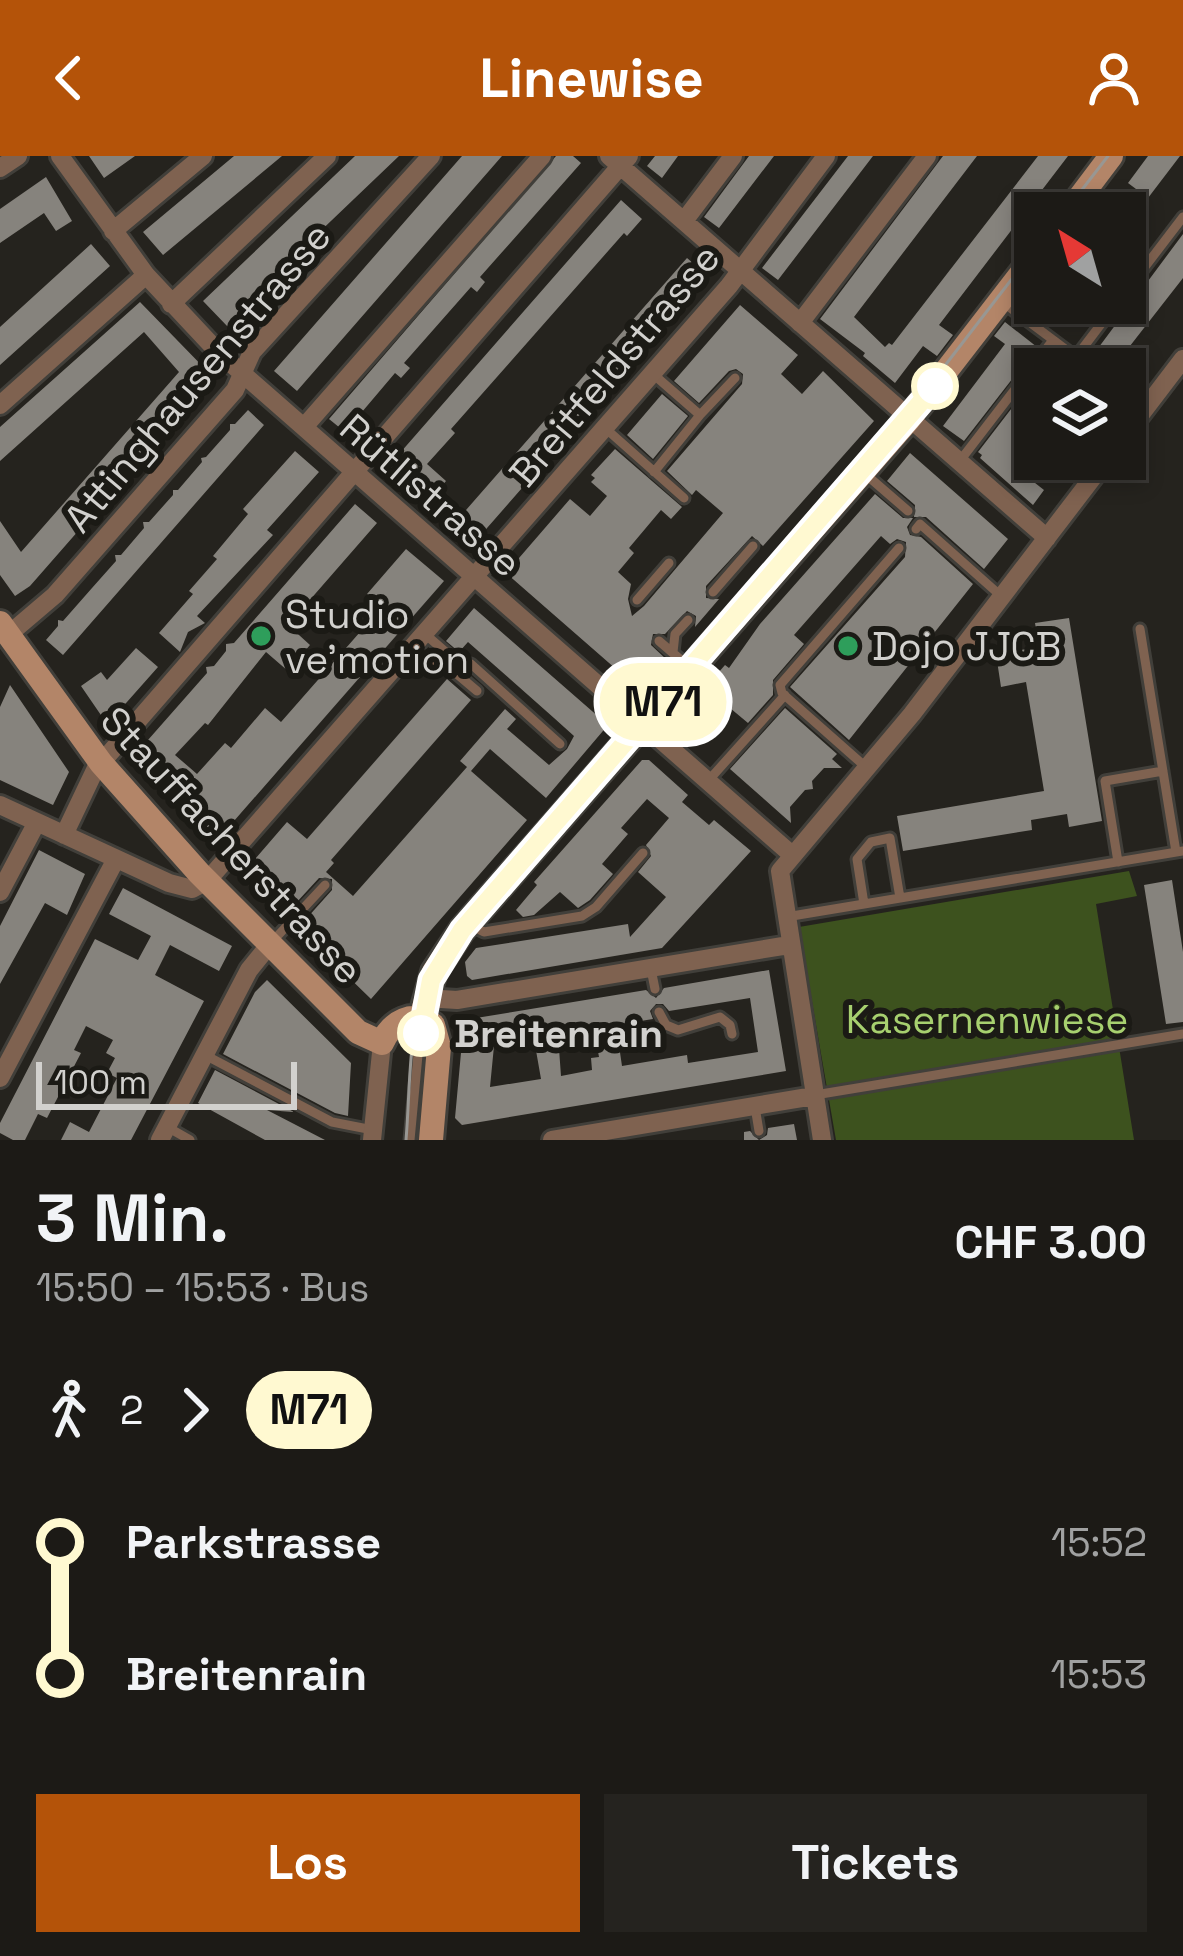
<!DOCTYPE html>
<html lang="de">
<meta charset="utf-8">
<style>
:root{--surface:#1c1a16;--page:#25231f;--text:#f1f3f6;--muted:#a0a1a1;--line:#3a3835;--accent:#b45309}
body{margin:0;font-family:"Space Grotesk",sans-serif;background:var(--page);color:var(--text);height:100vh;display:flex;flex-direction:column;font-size:45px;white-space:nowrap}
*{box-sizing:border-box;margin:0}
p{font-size:39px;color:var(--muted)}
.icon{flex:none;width:66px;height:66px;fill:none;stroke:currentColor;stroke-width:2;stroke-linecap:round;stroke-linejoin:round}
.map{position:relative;height:984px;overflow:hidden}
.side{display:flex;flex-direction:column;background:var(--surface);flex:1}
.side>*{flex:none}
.badge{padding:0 24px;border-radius:39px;font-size:42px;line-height:78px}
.needle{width:78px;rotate:323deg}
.controls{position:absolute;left:1014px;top:36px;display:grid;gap:24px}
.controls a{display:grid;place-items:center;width:132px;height:132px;border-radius:0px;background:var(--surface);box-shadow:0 6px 18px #0003,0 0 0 3px var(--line);font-size:60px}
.scale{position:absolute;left:36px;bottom:30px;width:261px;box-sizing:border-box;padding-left:12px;border:6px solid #d2d1ce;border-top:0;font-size:33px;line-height:42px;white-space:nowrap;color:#d2d1ce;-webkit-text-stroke:9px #1b1a15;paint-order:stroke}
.map>.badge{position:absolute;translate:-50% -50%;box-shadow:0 0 0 6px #fff}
.legs{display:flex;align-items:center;gap:18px;height:132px;padding:0 36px;font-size:39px}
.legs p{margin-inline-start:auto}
.overview{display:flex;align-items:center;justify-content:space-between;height:204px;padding:0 36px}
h1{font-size:66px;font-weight:700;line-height:90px}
.action{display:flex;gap:24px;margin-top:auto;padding:24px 36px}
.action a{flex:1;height:138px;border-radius:0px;background:var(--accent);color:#fff;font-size:48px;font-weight:700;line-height:138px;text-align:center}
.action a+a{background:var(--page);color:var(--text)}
ul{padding:0 36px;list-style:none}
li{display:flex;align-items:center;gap:42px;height:132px;font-size:45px}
li i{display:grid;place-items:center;width:18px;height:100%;margin:0 15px;background:currentColor}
li i::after{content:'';width:30px;height:30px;margin:-15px;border:9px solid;border-radius:50%;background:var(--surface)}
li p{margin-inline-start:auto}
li:first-child i{background:linear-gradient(#0000 50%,currentColor 0)}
li:last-child i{background:linear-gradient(currentColor 50%,#0000 0)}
header{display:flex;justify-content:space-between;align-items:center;height:156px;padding:0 36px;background:var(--accent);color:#fff;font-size:54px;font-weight:700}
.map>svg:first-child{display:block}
</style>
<header><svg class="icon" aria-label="back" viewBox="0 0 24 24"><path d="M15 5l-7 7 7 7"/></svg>Linewise<svg class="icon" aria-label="person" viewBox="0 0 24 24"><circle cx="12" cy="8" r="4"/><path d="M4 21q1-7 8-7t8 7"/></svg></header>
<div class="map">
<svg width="1183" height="984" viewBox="0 0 1183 984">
<rect width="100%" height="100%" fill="#25231e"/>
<path fill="#3d521e" d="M 1129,715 L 1137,740 L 1096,748 L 1134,984 L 836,984 L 799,771 Z"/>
<path fill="#86837d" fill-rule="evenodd" d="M 89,0 L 135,0 L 104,22 Z
M 234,0 L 282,0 L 163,99 L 143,76 Z
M 355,0 L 399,0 L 242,150 L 245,154 L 228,171 L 203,145 Z
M 462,0 L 502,0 L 297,235 L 274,215 Z
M 556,0 L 573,0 L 581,7 L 480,121 L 485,126 L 477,136 L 471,131 L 404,207 L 410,212 L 401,222 L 395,217 L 345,276 L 329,263 Z
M 655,0 L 678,0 L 662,22 L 647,10 Z
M 749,0 L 774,0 L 719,72 L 704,61 Z
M 848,0 L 873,0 L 778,124 L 762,112 Z
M 943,0 L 977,0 L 854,161 L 885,191 L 889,187 L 892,189 L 1038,0 L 1068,0 L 939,169 L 953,179 L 937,200 L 923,190 L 895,227 L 863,200 L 865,197 L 820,163 Z
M 1148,0 L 1180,0 L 1148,42 L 1128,27 Z
M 46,21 L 72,65 L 56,75 L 44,57 L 0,87 L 0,53 Z
M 621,44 L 642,63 L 627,80 L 624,77 L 451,273 L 455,277 L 427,308 L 446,325 L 427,348 L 386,313 Z
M 1183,78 L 1183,122 L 1112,213 L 1093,199 Z
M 91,88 L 110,110 L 0,209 L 0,171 Z
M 687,102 L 708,120 L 473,388 L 452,370 Z
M 140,146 L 213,221 L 30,430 L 15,440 L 0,419 L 0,365 L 21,396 L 179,216 L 144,176 L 0,305 L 0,271 Z
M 1027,147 L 1069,147 L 1054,167 Z
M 740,149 L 798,199 L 781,218 L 802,238 L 823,215 L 874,265 L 763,390 L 752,380 L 706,430 L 706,442 L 719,443 L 695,471 L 696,460 L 687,455 L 665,478 L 653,478 L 651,489 L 667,504 L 640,534 L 506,417 L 570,343 L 590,360 L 607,340 L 591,326 L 595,322 L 591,319 L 615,293 L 682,351 L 671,363 L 661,354 L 629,392 L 634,397 L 618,416 L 631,428 L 628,443 L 632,460 L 644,450 L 723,357 L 696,334 L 692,339 L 667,315 L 742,228 L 743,218 L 736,213 L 729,215 L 699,247 L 674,225 Z
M 1005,166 L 1037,191 L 964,285 L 943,270 L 1005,188 L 994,180 Z
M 1035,222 L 1035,303 L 1045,303 L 1030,323 L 1044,334 L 1033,349 L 980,302 L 982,299 L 978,296 Z
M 662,238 L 688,260 L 653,303 L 627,279 Z
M 248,254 L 264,269 L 63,499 L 46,484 L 58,470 L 58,464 L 63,465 L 92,432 L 116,405 L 115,399 L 121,399 L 144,372 L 143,366 L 149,366 L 173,339 L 173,334 L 178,334 L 202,306 L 201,302 L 206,301 L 230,274 L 230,268 L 235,268 Z
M 295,295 L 319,316 L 267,374 L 273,379 L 197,460 L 205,467 L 188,476 L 180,496 L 159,477 L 193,438 L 189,435 L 217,403 L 213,400 L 248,358 L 243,353 Z
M 910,297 L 1008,383 L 984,413 L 926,361 L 914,361 L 915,349 L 887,325 Z
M 875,338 L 903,362 L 913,362 L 907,371 L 910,379 L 921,381 L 973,428 L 849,584 L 790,531 L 905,401 L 906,386 L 897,383 L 890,388 L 881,380 L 794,479 L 804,488 L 773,524 L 773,539 L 748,567 L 730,552 L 700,586 L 676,565 L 725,509 L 729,512 L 760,468 Z
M 355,348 L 377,367 L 288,469 L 310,489 L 288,515 L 266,496 L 208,569 L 205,567 L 175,599 L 197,618 L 225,587 L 231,592 L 265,552 L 281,566 L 382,451 L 367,438 L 406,393 L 444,425 L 213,689 L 173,645 L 176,642 L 133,601 L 207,517 L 206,511 L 214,510 L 226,495 L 226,488 L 234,487 Z
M 474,452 L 608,569 L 546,642 L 490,593 L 471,615 L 527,664 L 371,843 L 298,772 L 332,734 L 332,723 L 319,722 L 296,747 L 288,738 L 281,745 L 269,733 L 264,738 L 243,717 L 287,666 L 307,683 L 447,523 L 471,544 L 331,704 L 334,707 L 326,716 L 353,740 L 467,611 L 460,605 L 505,553 L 516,563 L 507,573 L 549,609 L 567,593 L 574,580 L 554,562 L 468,486 L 459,496 L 446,485 Z
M 1069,462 L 1102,665 L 1069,671 L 1067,658 L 1031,664 L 1032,674 L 903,695 L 897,660 L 1044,635 L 1026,526 L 1001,531 L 996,498 L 1039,491 L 1035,467 Z
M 136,492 L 158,511 L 111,564 L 105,565 L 81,530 L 101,516 L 107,524 Z
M 10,529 L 69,616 L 53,649 L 0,624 L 0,551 Z
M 785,552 L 837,598 L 832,603 L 842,612 L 824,612 L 812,625 L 813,633 L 805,634 L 790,651 L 791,667 L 730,613 Z
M 642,604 L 649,604 L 688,639 L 682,646 L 709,669 L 714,664 L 751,695 L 662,792 L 472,824 L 467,820 L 465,806 L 476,792 L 628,768 L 630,781 L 666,741 L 638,716 L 651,700 L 646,689 L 669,662 L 647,643 L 621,672 L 628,678 L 602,708 L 613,718 L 590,744 L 578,752 L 560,736 L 534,759 L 523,761 L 516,754 L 537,729 L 534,726 Z
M 39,694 L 85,718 L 67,759 L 45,747 L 0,828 L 0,770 Z
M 1172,724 L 1183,796 L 1183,866 L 1166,868 L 1144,729 Z
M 123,732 L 232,790 L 219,815 L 170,789 L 155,819 L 204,845 L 131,984 L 61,984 L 70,966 L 89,976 L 117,922 L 107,917 L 115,902 L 106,897 L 113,884 L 86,870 L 74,894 L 81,897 L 47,962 L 38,958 L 25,984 L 13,984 L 0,977 L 0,967 L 95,783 L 138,804 L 151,780 L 109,758 Z
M 769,814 L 786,915 L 462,969 L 455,962 L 464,864 L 646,834 L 656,842 L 664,832 ZM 750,842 L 758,896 L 688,907 L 687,899 L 622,910 L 616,869 L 653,863 L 650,855 L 656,848 L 663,848 L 669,855 ZM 594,873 L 599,901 L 591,902 L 592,914 L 561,920 L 558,879 ZM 534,883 L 541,923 L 490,931 L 494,890 Z
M 267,824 L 351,907 L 348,960 L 335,957 L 223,898 L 255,836 Z
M 215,914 L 294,956 L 267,954 L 325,984 L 265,984 L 198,947 Z
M 794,968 L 797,984 L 744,984 L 744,976 L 750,975 L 759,984 L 767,979 L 768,972 Z"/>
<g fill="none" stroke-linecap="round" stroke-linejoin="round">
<g stroke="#413f3a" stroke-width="15">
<path id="lane" d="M 1125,137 L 1183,61
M 1005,148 L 1092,213
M 1076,201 L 1117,147
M 653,218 L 700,259 L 654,316
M 1125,238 L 1144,253
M 700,259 L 735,222
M 605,272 L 684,342
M 959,306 L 1053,184
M 863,316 L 908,355
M 916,373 L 920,368 L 1001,440
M 713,436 L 753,390
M 637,444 L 669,407
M 1140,473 L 1176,696
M 425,478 L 456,505 L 471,508 L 560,588
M 659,485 L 688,510
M 673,496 L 675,478 L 688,464
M 408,497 L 421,508 L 451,513 L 477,535
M 868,613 L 782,537 L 780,529 L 899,392
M 708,625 L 785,539
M 1118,706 L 1105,625 L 1163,615
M 864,748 L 857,703 L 871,686 L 890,682 L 900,742
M 786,761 L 1183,695
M 468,768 L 484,776 L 582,760 L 596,751 L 643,697
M 270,788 L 325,729
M 651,813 L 655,833
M 659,856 L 666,869 L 678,874 L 720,861 L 730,869 L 732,878
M 205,899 L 332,966 L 373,974
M 815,939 L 1183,878
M 755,951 L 759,975
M 169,972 L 190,984
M 410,984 L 421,867"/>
</g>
<g stroke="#413f3a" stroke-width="24">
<path id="street" d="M 60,0 L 146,119 L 219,197 L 791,698
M 609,0 L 1047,382
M 0,12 L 18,0
M 684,65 L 733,0
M 113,75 L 203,0
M 171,148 L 327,0
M 800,167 L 927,0
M 0,249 L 146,119
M 304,271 L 542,0
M 1125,279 L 1183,203
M 8,479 L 55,439 L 235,234 L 252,196 L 431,0
M 0,649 L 169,727 L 192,733 L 207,725 L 729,130 L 826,0
M 64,679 L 95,614 L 629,0
M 0,736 L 37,666
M 425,842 L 457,844 L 789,789
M 0,922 L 116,703
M 160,984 L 249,814 L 270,788
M 372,984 L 382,887
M 552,984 L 814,940
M 822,984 L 780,715 L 912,558 L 1107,303"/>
</g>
<g stroke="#413f3a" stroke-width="30">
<path id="secondary" d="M 1068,57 L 1111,0
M 0,467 L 101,607 L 199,717 L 358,876 L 382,887 C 391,866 414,853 433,869 L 439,891 L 431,984
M 421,862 L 434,816 L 462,774 L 909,263 L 1035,100"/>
</g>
<use href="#lane" stroke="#7f6250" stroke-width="9"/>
<use href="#street" stroke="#7f6250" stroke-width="18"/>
<use href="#secondary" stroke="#b38568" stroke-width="24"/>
<path stroke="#989793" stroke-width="3" d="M 1064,57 L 1108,0
M 406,984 C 411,925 407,857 435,803 L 906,260 L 1035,93"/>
</g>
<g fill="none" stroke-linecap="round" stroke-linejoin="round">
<g stroke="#fff" stroke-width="27">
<path id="line-1" d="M 421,877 L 431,824 L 462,774 L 935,230"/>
</g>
<use href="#line-1" stroke="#fff9d1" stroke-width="18"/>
</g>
<g fill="#fff" stroke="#fff9d1" stroke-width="6">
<circle cx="935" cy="230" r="21"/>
<circle cx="421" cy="877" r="21"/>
</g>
<g fill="#2e9e5b" stroke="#1b1a15" stroke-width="4.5">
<circle cx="261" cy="480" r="12"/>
<circle cx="848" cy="490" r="12"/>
</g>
<g text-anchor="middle" stroke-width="12" stroke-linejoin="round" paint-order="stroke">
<g font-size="39" fill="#d2d1ce" stroke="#1b1a15">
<text transform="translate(614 209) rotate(-50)" y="14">Breitfeldstrasse</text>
<text transform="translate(197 221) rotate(-50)" y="14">Attinghausenstrasse</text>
<text transform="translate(431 339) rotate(41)" y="14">Rütlistrasse</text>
<text transform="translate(232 689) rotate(47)" y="14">Stauffacherstrasse</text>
</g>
<g font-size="39" fill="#d2d1ce" stroke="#1b1a15" text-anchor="start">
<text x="285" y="472">Studio<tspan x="285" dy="45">ve'motion</tspan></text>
<text x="872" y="504">Dojo JJCB</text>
</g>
<g font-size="39" fill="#a7d06f" stroke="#1b1a15">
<text x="987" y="877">Kasernenwiese</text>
</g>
<g font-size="39" font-weight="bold" fill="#d2d1ce" stroke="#1b1a15" text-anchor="start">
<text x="454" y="891">Breitenrain</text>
</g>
</g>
</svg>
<div class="controls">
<a><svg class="needle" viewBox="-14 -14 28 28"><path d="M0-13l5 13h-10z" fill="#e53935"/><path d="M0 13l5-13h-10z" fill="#a0a1a1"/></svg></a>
<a><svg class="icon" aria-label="layers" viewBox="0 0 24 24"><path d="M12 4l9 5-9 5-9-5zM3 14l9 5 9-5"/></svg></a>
</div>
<div class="scale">100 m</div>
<b class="badge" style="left:663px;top:546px;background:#fff9d1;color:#111">M71</b>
</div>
<section class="side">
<div class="overview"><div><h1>3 Min.</h1><p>15:50 – 15:53 · Bus</p></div><b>CHF 3.00</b></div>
<div class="legs"><svg class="icon" aria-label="walk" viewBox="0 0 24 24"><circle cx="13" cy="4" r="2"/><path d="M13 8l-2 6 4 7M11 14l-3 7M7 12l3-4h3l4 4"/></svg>2<svg class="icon" aria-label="forward" viewBox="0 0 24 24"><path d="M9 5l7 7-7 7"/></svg><b class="badge" style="background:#fff9d1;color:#111">M71</b></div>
<ul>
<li><i style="color:#fff9d1"></i><b>Parkstrasse</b><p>15:52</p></li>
<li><i style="color:#fff9d1"></i><b>Breitenrain</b><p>15:53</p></li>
</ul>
<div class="action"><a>Los</a><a>Tickets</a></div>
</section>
